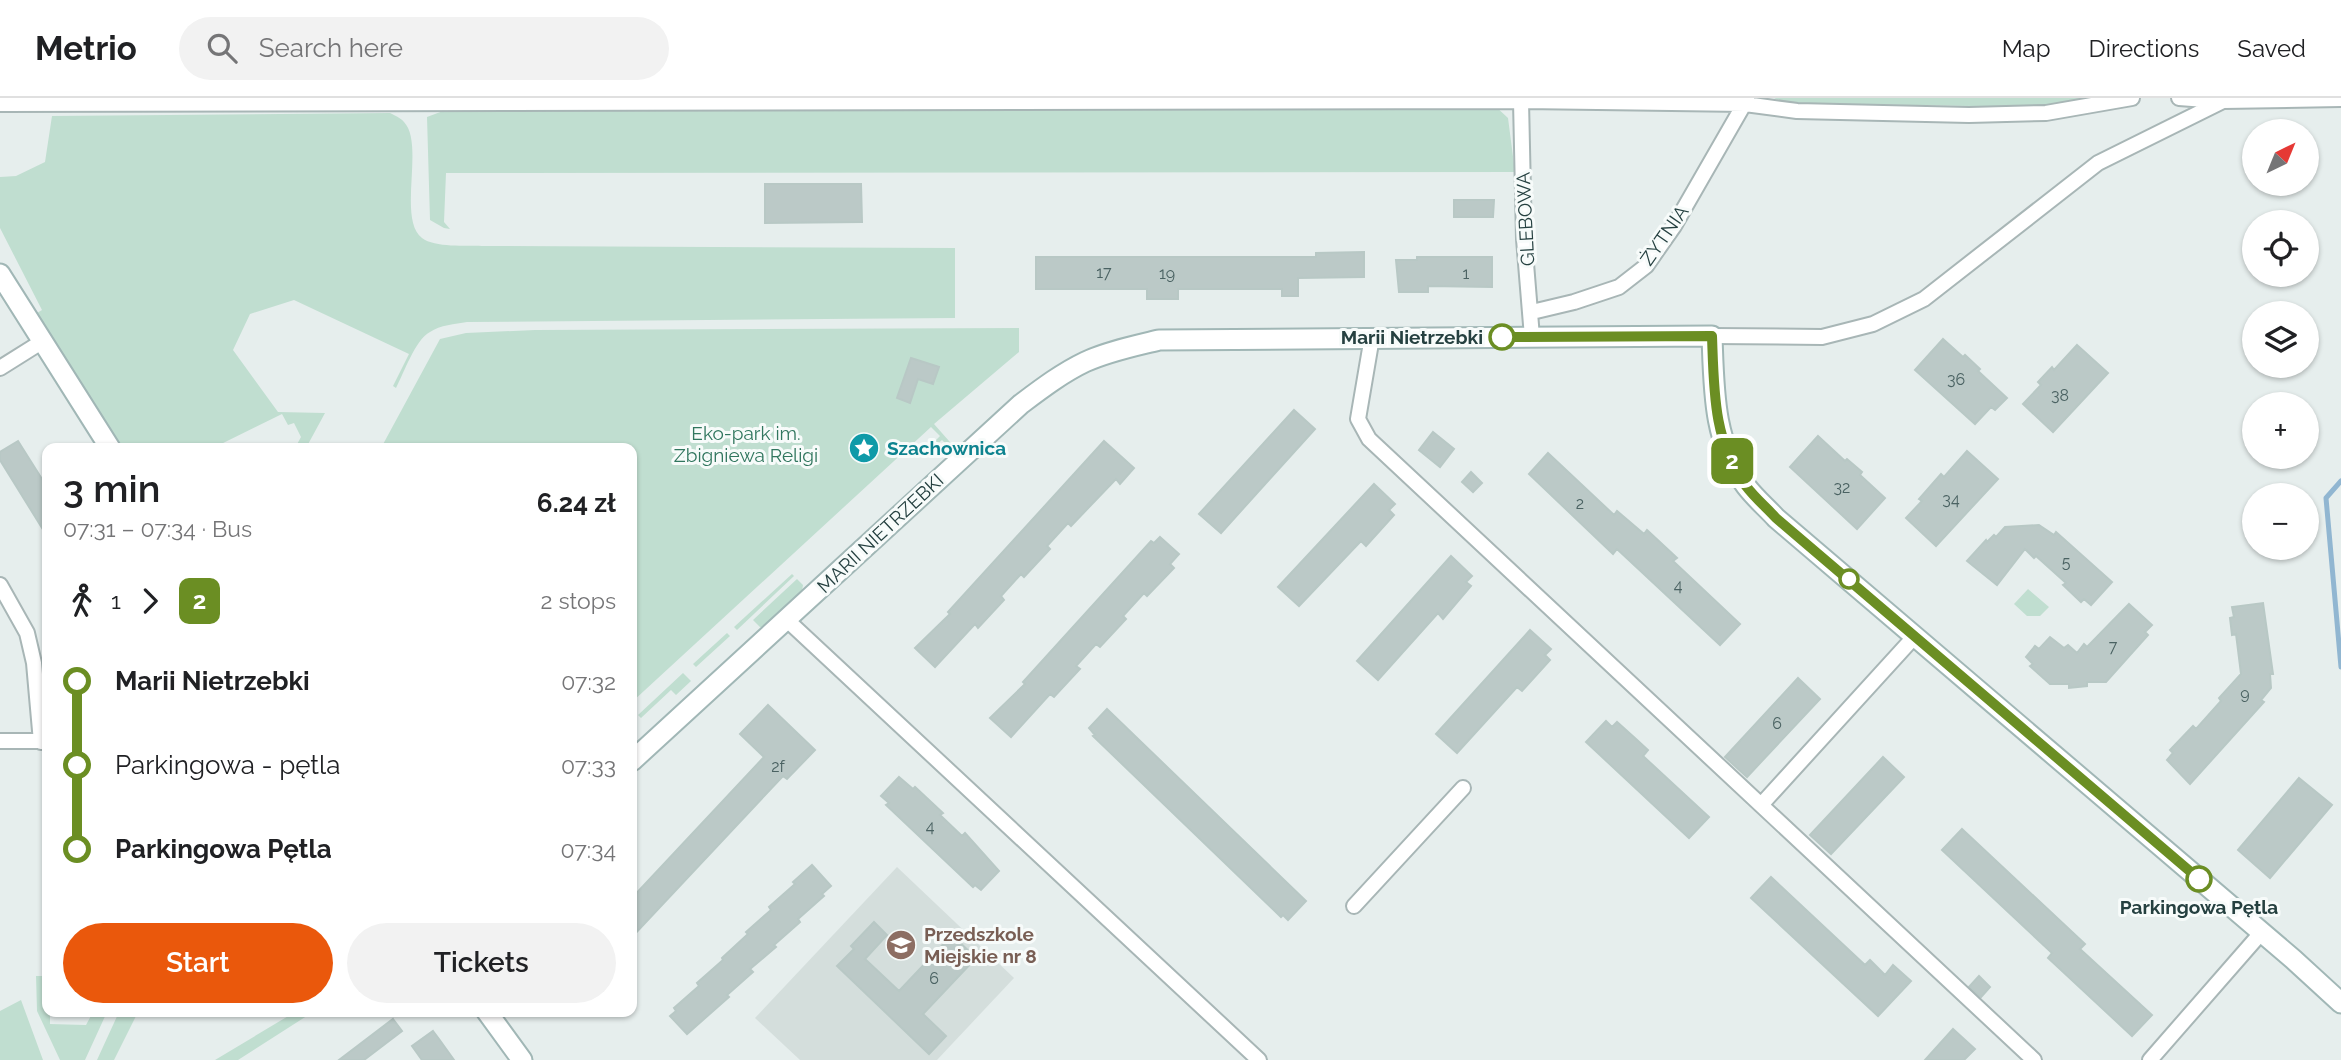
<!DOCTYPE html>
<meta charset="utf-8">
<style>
:root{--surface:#fff;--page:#f2f2f2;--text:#202124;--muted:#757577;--line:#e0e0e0;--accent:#ea580c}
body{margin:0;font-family:Raleway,sans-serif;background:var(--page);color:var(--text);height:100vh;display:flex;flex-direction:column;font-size:26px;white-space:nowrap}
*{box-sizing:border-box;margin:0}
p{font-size:23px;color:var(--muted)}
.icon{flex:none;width:38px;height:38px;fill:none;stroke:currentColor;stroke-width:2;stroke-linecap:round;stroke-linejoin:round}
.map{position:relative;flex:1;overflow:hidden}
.side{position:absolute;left:42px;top:345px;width:595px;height:574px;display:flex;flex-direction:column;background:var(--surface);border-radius:14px;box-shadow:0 2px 5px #0004}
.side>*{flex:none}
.badge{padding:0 14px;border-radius:10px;font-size:24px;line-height:46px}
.needle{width:46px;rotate:43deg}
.tools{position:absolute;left:2242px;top:21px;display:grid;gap:14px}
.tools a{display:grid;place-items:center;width:77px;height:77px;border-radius:50%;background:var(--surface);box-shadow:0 2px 5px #0004;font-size:35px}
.map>.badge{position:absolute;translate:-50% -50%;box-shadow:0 0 0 4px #fff}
.legs{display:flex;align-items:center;gap:10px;height:77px;padding:0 21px;font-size:23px}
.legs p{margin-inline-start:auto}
.overview{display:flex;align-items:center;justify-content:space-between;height:119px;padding:0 21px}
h1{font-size:38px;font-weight:600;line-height:52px}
.primary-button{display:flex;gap:14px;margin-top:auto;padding:14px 21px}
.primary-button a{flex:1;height:80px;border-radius:42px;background:var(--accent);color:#fff;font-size:28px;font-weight:600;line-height:80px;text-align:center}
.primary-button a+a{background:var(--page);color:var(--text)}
ul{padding:0 21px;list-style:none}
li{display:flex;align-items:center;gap:24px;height:84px;font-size:26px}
li i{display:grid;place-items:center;width:10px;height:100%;margin:0 9px;background:currentColor}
li i::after{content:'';width:18px;height:18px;margin:-9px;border:5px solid;border-radius:50%;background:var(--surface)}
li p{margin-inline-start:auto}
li:first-child i{background:linear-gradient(#0000 50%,currentColor 0)}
li:last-child i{background:linear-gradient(currentColor 50%,#0000 0)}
header{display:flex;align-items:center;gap:42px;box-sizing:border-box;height:98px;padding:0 35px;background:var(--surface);border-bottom:2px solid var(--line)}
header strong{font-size:33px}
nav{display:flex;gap:38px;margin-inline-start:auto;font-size:24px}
.search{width:490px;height:63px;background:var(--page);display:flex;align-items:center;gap:18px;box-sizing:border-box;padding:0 24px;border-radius:38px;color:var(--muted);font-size:26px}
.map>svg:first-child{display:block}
</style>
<header>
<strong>Metrio</strong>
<div class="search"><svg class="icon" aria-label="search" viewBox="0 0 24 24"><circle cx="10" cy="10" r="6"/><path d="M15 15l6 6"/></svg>Search here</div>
<nav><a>Map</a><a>Directions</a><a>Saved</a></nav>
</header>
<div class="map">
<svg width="2341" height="962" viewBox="0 0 2341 962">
<rect width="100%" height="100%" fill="#e6eeed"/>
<path fill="#d4dedc" d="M 897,769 L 1014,880 L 937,962 L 800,962 L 755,920 Z"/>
<path fill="#c0ded0" d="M 1774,0 L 2093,0 L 2040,9 L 1783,5 Z
M 1494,7 L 1508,20 L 1515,74 L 446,75 L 444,124 L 450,131 L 444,130 L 430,122 L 427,19 L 443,13 Z
M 390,15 C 394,17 401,20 404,24 C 425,46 397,121 422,140 C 435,150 466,147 482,148 L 955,150 L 955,220 L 467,224 C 455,226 440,227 430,234 C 415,242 404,275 396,290 L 393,288 L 409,256 L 294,202 L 250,216 L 233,252 L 278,314 L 325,315 L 306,350 L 295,350 L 301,339 L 294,325 L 288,327 L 282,316 L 213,350 L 121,350 L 37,215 L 42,212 L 0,130 L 0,79 L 16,78 L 45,64 L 52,18 Z
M 1019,230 L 1019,254 L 934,326 L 957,352 L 953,353 L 942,342 L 931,352 L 929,349 L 940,338 L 931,329 L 632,604 L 632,350 L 381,350 L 440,241 L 466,235 L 535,232 Z
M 792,476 L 794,478 L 737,532 L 734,529 Z
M 797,481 L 803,487 L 802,493 L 764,529 L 760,529 L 753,522 Z
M 2028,491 L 2049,509 L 2040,518 L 2027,518 L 2014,506 Z
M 727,535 L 730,538 L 696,569 L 693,566 Z
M 683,575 L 691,583 L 676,597 L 671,592 L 641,620 L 638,617 Z
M 47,674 L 47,914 L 50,914 L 50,926 L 86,927 L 93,914 L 107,914 L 85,962 L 60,962 L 37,913 L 36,878 L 42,878 Z
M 21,902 L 43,962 L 0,962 L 0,913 Z
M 119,914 L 138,914 L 114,962 L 97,962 Z
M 295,914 L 313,914 L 238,962 L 215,962 Z"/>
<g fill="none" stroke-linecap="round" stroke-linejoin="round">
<path stroke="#91b6d1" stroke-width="5" d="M 2341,383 L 2326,400 L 2341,569"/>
</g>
<path fill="#bbc9c7" stroke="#b8c8c5" stroke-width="2" d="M 765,86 L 861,86 L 862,124 L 765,125 Z
M 1454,102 L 1494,102 L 1493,119 L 1454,119 Z
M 1364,154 L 1364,179 L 1298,180 L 1298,198 L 1282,198 L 1282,191 L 1178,191 L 1178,201 L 1147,201 L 1147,191 L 1036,191 L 1036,159 L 1316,159 L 1316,155 Z
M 1417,159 L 1492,159 L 1492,189 L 1428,188 L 1428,194 L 1399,194 L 1396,162 L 1417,162 Z
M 1943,241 L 1963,259 L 1965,257 L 1980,271 L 1978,273 L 2007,300 L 1995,312 L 1991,309 L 1975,326 L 1915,272 Z
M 2077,247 L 2108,275 L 2053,334 L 2023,306 L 2041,287 L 2038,284 L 2052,269 L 2054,272 Z
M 911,260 L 939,269 L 933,286 L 918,281 L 910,305 L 897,300 Z
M 1294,312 L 1315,331 L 1221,435 L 1199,416 Z
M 1433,334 L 1454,351 L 1440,369 L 1419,352 Z
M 1818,338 L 1845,363 L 1847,361 L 1862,374 L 1860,377 L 1885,400 L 1857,431 L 1790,369 Z
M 18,343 L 47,389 L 47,438 L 0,362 L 0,354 Z
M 1104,343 L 1134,370 L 1120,386 L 1116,381 L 1071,428 L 1068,425 L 1047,448 L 1050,451 L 1024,479 L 1021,476 L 1001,498 L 1004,502 L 978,530 L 975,526 L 935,569 L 915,550 L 950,516 L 948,514 Z
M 1967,353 L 1998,381 L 1936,448 L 1906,420 L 1922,403 L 1919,401 L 1941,376 L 1944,379 Z
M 1548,355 L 1614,417 L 1617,413 L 1644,436 L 1647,432 L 1677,460 L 1673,463 L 1740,526 L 1720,547 L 1617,451 L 1613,456 L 1529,376 Z
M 1471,374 L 1482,385 L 1473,394 L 1462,384 Z
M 1374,386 L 1395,406 L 1389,412 L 1394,417 L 1366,448 L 1361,443 L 1299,508 L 1278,489 Z
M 2039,427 L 2054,437 L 2056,434 L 2112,484 L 2091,507 L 2084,501 L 2081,504 L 2063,487 L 2066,485 L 2036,458 L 2034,460 L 2025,451 L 1997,487 L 1967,463 L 1986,442 L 1987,444 L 1994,437 L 1996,439 L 2005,429 Z
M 1160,439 L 1179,456 L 1170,466 L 1174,470 L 1147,498 L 1144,495 L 1123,518 L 1126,521 L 1100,549 L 1096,546 L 1076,568 L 1080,571 L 1054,599 L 1050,596 L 1011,639 L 990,620 L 1025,586 L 1023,584 L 1151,443 L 1154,445 Z
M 1451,458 L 1472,478 L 1466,484 L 1471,488 L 1443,521 L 1438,515 L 1378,582 L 1357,563 Z
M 2263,505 L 2273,576 L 2270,576 L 2271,590 L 2261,602 L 2264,604 L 2190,686 L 2167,662 L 2173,655 L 2170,652 L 2193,628 L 2196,631 L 2221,603 L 2219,600 L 2241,576 L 2236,536 L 2232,537 L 2230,520 L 2234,519 L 2232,509 Z
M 2129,506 L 2152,527 L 2145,534 L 2148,537 L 2106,584 L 2087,584 L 2087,588 L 2069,590 L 2069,586 L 2050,586 L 2030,568 L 2033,566 L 2026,559 L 2035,548 L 2039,551 L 2050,539 L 2064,550 L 2068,547 L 2077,555 L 2084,546 L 2087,549 Z
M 1530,532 L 1551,551 L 1545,557 L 1550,562 L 1522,593 L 1517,589 L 1457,655 L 1436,636 Z
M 1798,580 L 1820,601 L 1747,679 L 1725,659 Z
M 768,607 L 815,652 L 787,681 L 783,678 L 632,839 L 632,800 L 764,659 L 740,636 Z
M 1107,611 L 1306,803 L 1288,822 L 1283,817 L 1281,819 L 1093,638 L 1095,637 L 1089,630 Z
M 1606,623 L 1612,629 L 1617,624 L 1636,641 L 1648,652 L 1643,658 L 1709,719 L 1689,740 L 1586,644 Z
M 1883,659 L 1904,679 L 1831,756 L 1810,737 Z
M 899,679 L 913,691 L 915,689 L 943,715 L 940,717 L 962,738 L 965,735 L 999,773 L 981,792 L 975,787 L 973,789 L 886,707 L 889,705 L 881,698 Z
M 2299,680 L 2332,707 L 2270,780 L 2238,752 Z
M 1962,731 L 2085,846 L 2080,851 L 2152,917 L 2132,938 L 2048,860 L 2052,855 L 1942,752 Z
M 812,767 L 831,788 L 822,796 L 824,798 L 798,821 L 800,824 L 774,847 L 776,849 L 750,871 L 753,874 L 727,897 L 729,899 L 687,936 L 670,918 L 676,913 L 674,910 L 699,888 L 697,885 L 723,862 L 722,860 L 748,836 L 746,834 L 771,812 L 769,809 L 795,786 L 793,784 Z
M 1771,779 L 1865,867 L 1870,862 L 1885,877 L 1893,867 L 1911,883 L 1878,918 L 1751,800 Z
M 874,824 L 887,837 L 865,861 L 899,893 L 952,837 L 976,860 L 923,916 L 946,938 L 929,956 L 837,868 L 854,851 L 851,848 Z
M 1979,878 L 1990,889 L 1981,899 L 1969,889 Z
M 393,921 L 402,933 L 364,962 L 339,962 Z
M 1953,931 L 1975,951 L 1964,962 L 1925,962 Z
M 433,933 L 439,941 L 454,962 L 422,962 L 412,948 Z"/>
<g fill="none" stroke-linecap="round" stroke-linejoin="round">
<g stroke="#a8b6b6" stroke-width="18">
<path id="street" d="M 2179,0 L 2219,3
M 1521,3 L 1524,141 L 1532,239
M 0,6 L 1521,3 L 1745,6 L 1797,13 L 1969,17 L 2046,15 L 2132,0
M 1532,214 L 1574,204 L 1619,189 L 1646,168 L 1674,128 L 1747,1
M 1712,238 L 1822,239 L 1873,226 L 1924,201 L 2098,65 L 2223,3 L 2341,1
M 1372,239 L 1358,321 L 1369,341 L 2034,962
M 0,270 L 43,243
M 0,487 L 27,535 L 34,565 L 41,644
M 787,522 L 1259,962
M 0,643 L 47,643
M 1761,707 L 1915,538
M 1354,808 L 1463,690
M 2150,962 L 2261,835"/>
</g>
<g stroke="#a1b7b6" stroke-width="23">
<path id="secondary" d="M 0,176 L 110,350
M 632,663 L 1021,306 C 1041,291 1062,275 1085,264 C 1109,253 1135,248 1159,242 L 1712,238 C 1714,292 1713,343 1746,388 C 1755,400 1767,410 1776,420 L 2293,861 L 2341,905
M 487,914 L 522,962"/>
</g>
<use href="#street" stroke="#fff" stroke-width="14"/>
<use href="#secondary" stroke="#fff" stroke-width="19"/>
</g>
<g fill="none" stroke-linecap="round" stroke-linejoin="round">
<g stroke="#fff" stroke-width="16">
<path id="line-1" d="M 1502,239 L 1712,238 C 1714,292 1713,343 1746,388 C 1755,400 1767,410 1776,420 L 2199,781"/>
</g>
<use href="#line-1" stroke="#6b8e23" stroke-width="10"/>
</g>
<defs>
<g id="sight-disc" transform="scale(1.575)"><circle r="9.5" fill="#0f9aa8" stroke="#f7fbfa"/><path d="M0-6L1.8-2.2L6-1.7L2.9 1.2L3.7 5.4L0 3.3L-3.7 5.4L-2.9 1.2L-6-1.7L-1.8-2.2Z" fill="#fff"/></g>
<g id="school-disc" transform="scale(1.575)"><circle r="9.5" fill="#8d6e63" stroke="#f7fbfa"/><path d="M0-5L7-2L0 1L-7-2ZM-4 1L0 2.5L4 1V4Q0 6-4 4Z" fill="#fff"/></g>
</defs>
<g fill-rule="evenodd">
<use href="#sight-disc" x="864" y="350"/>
<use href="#school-disc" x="901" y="847"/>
</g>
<g fill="#fff" stroke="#6b8e23" stroke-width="3.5">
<circle cx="1502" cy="239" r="12"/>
<circle cx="1849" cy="481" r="9"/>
<circle cx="2199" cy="781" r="12"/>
</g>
<g text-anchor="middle" stroke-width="6" stroke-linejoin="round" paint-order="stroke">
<g font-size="16" fill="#4a6262">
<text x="1104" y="180">17</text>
<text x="1167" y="181">19</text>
<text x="1466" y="181">1</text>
<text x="1956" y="287">36</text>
<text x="2060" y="303">38</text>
<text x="1842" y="395">32</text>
<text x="1951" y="407">34</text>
<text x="1580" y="411">2</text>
<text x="2066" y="470">5</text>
<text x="1678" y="493">4</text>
<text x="2113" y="554">7</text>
<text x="2245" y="601">9</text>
<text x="1777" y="631">6</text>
<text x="778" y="674">2f</text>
<text x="930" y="734">4</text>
<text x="934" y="886">6</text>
</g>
<g font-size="19" fill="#254040" stroke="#f7fbfa">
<text transform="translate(1525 121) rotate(-93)" y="7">GLEBOWA</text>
<text transform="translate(1664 137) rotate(-55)" y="7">ŻYTNIA</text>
<text transform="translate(880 435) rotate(-43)" y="7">MARII NIETRZEBKI</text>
</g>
<g font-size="19" font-weight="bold" fill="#254040" stroke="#f7fbfa" text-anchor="end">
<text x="1483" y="246">Marii Nietrzebki</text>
<text x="2199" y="816" text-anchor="middle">Parkingowa Pętla</text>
</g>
<g font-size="19" fill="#30765e" stroke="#f7fbfa">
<text x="746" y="342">Eko-park im.<tspan x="746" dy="22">Zbigniewa Religi</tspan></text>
</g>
<g font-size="19" font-weight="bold" fill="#0d838f" stroke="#f7fbfa" text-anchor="start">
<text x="887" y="357">Szachownica</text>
</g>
<g font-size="19" font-weight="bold" fill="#785e54" stroke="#f7fbfa" text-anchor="start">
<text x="924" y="843">Przedszkole<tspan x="924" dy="22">Miejskie nr 8</tspan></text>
</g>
</g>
</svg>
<div class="tools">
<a><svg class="needle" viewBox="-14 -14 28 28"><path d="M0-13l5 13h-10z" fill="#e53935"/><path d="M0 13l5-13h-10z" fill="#757577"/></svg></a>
<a><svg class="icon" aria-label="locate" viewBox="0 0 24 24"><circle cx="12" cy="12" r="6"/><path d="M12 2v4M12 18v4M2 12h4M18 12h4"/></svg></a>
<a><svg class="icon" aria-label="layers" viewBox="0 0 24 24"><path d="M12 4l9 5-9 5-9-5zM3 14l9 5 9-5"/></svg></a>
<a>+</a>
<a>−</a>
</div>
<b class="badge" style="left:1732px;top:363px;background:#6b8e23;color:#fff">2</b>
<section class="side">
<div class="overview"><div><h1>3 min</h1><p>07:31 – 07:34 · Bus</p></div><b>6.24 zł</b></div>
<div class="legs"><svg class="icon" aria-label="walk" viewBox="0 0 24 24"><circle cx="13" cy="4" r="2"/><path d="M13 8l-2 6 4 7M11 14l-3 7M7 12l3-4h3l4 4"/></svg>1<svg class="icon" aria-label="forward" viewBox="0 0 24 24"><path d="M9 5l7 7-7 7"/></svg><b class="badge" style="background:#6b8e23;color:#fff">2</b><p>2 stops</p></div>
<ul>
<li><i style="color:#6b8e23"></i><b>Marii Nietrzebki</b><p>07:32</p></li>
<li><i style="color:#6b8e23"></i><span>Parkingowa - pętla</span><p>07:33</p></li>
<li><i style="color:#6b8e23"></i><b>Parkingowa Pętla</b><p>07:34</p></li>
</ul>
<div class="primary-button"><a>Start</a><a>Tickets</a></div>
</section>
</div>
